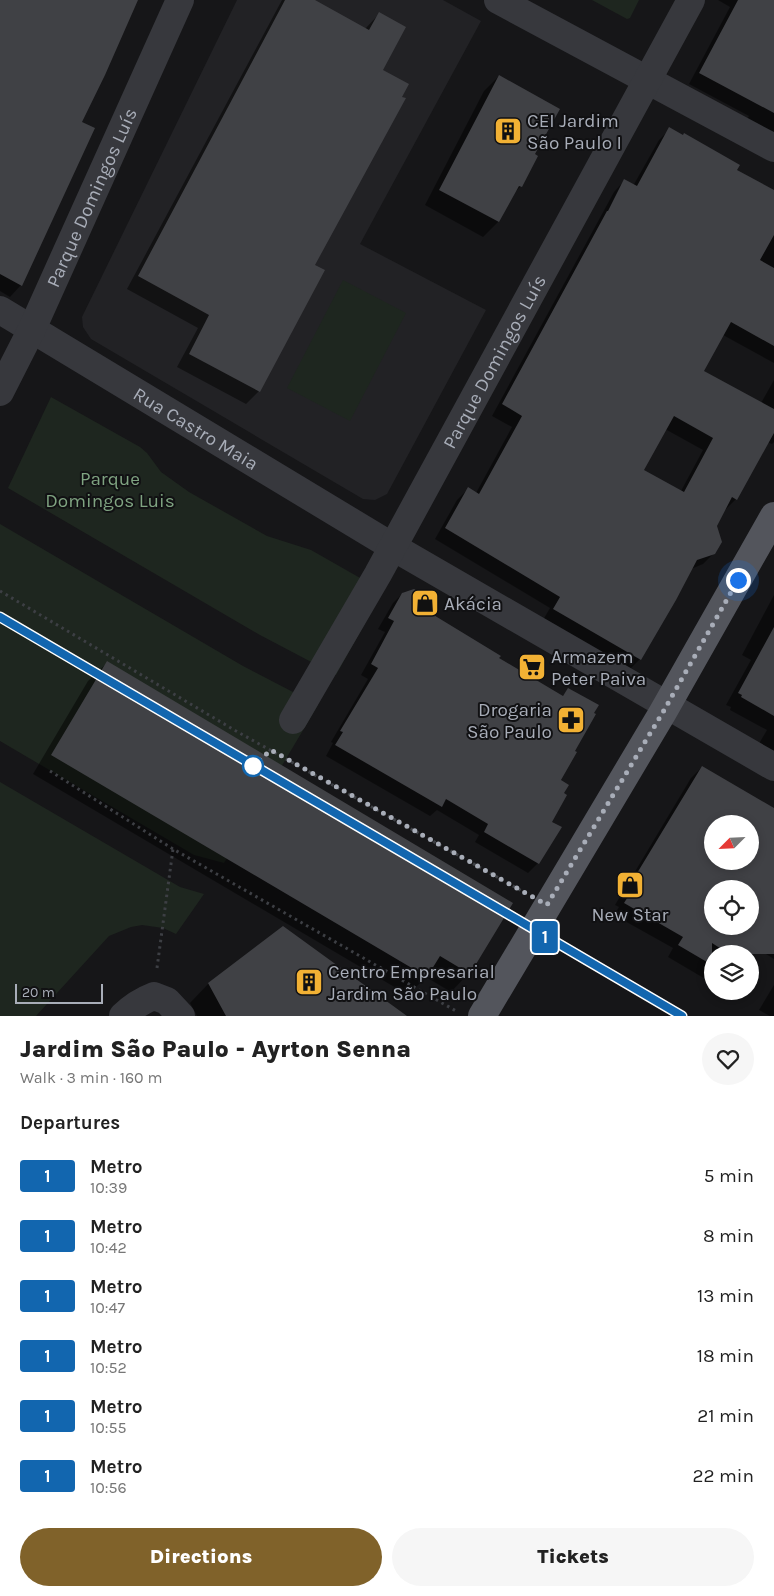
<!DOCTYPE html>
<meta charset="utf-8">
<style>
:root{--surface:#fff;--page:#f6f6f6;--text:#222;--muted:#767676;--accent:#80622a}
body{margin:0;font-family:Karla,sans-serif;background:var(--page);color:var(--text);height:100vh;display:flex;flex-direction:column;font-size:19px;white-space:nowrap}
*{box-sizing:border-box;margin:0}
p{font-size:16px;color:var(--muted)}
.icon{flex:none;width:28px;height:28px;fill:none;stroke:currentColor;stroke-width:2;stroke-linecap:round;stroke-linejoin:round}
.map{position:relative;height:1016px;overflow:hidden}
.details{display:flex;flex-direction:column;background:var(--surface);flex:1}
.details>*{flex:none}
.badge{padding:0 10px;border-radius:4px;font-size:18px;line-height:32px}
.needle{width:32px;rotate:246deg}
.controls{position:absolute;left:704px;top:815px;display:grid;gap:10px}
.controls a{display:grid;place-items:center;width:55px;height:55px;border-radius:50%;background:var(--surface);box-shadow:0 2px 8px #0003;font-size:25px}
.scale{position:absolute;left:15px;bottom:12px;width:88px;box-sizing:border-box;padding-left:5px;border:2px solid #a8adb8;border-top:0;font-size:14px;line-height:18px;white-space:nowrap;color:#a8adb8;-webkit-text-stroke:4px #111113;paint-order:stroke}
.you{position:absolute;width:25px;height:25px;margin:-12px;border:4px solid #fff;border-radius:50%;background:#1a73e8;box-shadow:0 0 0 8px #1a73e833}
.map>.badge{position:absolute;translate:-50% -50%;box-shadow:0 0 0 2px #fff}
h2{padding:0 20px;font-size:19px;line-height:45px}
.round{display:grid;place-items:center;flex:none;width:52px;height:52px;border-radius:26px;background:var(--page)}
.headline{display:flex;align-items:center;justify-content:space-between;height:85px;padding:0 20px}
h1{font-size:24px;font-weight:800;line-height:38px}
.button{display:flex;gap:10px;margin-top:auto;padding:10px 20px}
.button a{flex:1;height:58px;border-radius:30px;background:var(--accent);color:#fff;font-size:20px;font-weight:800;line-height:58px;text-align:center}
.button a+a{background:var(--page);color:var(--text)}
ul{padding:0;list-style:none}
li{display:flex;align-items:center;gap:15px;height:60px;padding:0 20px}
li div{flex:1}
li b{display:block;font-size:19px}
li em{font-style:normal}
li .badge{min-width:55px;font-weight:700;text-align:center}
.map>svg:first-child{display:block}
</style>
<div class="map">
<svg width="774" height="1016" viewBox="0 0 774 1016">
<rect width="100%" height="100%" fill="#161618"/>
<path fill="#222225" d="M 237,0 L 443,0 L 481,21 L 360,244 L 486,310 L 387,494 L 375,500 L 363,499 L 91,339 L 83,327 L 82,317 Z"/>
<path fill="#1e261f" d="M 592,0 L 639,0 L 630,18 L 627,19 Z
M 343,280 L 406,313 L 350,421 L 287,388 Z
M 51,397 L 140,447 L 147,453 L 161,472 L 189,492 L 267,536 L 311,550 L 383,591 L 336,675 L 260,635 L 8,488 Z
M 0,524 L 243,666 L 318,705 L 224,863 L 194,855 L 0,741 Z
M 0,782 L 180,887 L 204,894 L 176,934 L 163,928 L 142,925 L 131,927 L 109,936 L 36,1016 L 0,1016 Z"/>
<path fill="#0007" fill-rule="evenodd" d="M 0,0 L 134,0 L 80,123 L 21,285 L 10,297 L 0,291 Z
M 282,0 L 312,0 L 365,29 L 379,14 L 381,70 L 313,266 L 259,391 L 246,404 L 177,367 L 198,328 L 127,289 Z
M 718,0 L 774,0 L 774,133 L 747,119 L 749,116 L 689,84 L 730,7 Z
M 499,76 L 533,155 L 521,186 L 514,193 L 498,222 L 483,237 L 425,205 L 484,91 Z
M 670,129 L 735,170 L 774,191 L 774,363 L 723,335 L 702,371 L 761,403 L 774,380 L 774,442 L 772,444 L 767,442 L 736,499 L 725,510 L 716,526 L 714,553 L 703,564 L 691,569 L 675,600 L 640,659 L 629,670 L 543,620 L 550,608 L 435,539 L 457,500 L 468,489 L 476,493 L 512,427 L 492,416 L 614,192 L 624,181 L 633,186 L 659,140 ZM 665,429 L 703,450 L 681,491 L 642,470 Z
M 414,591 L 430,614 L 498,659 L 562,697 L 568,690 L 559,781 L 551,822 L 538,863 L 528,873 L 475,842 L 479,835 L 437,810 L 430,816 L 326,756 L 333,743 L 331,742 L 368,679 L 361,675 L 385,632 L 378,629 L 393,603 L 404,592 Z
M 774,595 L 774,757 L 757,747 L 767,730 L 730,710 L 731,707 L 726,705 L 751,660 L 742,655 Z
M 107,663 L 469,973 L 451,992 L 426,977 L 408,995 L 33,774 L 88,681 Z
M 702,767 L 774,814 L 774,959 L 747,942 L 734,940 L 727,954 L 712,954 L 712,975 L 707,980 L 668,957 L 673,948 L 614,915 L 619,907 L 615,905 L 691,778 ZM 712,824 L 750,824 L 750,861 L 712,861 ZM 712,889 L 750,889 L 750,926 L 712,926 Z
M 209,983 L 405,1016 L 197,1016 L 190,1003 Z
M 774,985 L 774,1016 L 770,1016 L 759,1010 Z"/>
<path fill="#404145" fill-rule="evenodd" d="M 0,0 L 138,0 L 105,75 L 82,122 L 95,128 L 22,286 L 0,274 Z
M 285,0 L 315,0 L 369,30 L 379,12 L 406,27 L 383,70 L 409,84 L 402,97 L 406,98 L 315,265 L 325,270 L 260,392 L 189,354 L 209,315 L 138,276 Z
M 738,0 L 774,0 L 774,113 L 699,73 Z
M 499,75 L 560,109 L 535,154 L 538,156 L 522,187 L 519,186 L 499,222 L 439,190 Z
M 669,127 L 683,135 L 684,133 L 740,165 L 737,170 L 774,190 L 774,235 L 760,260 L 774,268 L 774,346 L 731,322 L 704,371 L 774,409 L 774,433 L 737,500 L 732,497 L 717,526 L 722,542 L 715,554 L 697,560 L 676,600 L 641,660 L 553,609 L 560,597 L 445,528 L 468,487 L 479,494 L 522,416 L 502,404 L 607,211 L 608,211 L 624,179 L 637,186 ZM 674,416 L 713,438 L 684,492 L 644,470 Z
M 414,589 L 438,603 L 432,614 L 501,656 L 499,658 L 563,696 L 568,688 L 599,705 L 594,713 L 596,714 L 575,751 L 577,752 L 561,780 L 569,785 L 564,793 L 567,795 L 552,822 L 562,827 L 539,864 L 484,832 L 488,824 L 446,799 L 442,807 L 335,745 L 343,732 L 340,731 L 378,668 L 371,664 L 394,621 L 388,618 L 402,593 Z
M 774,627 L 774,716 L 741,697 L 742,695 L 738,693 Z
M 107,661 L 513,903 L 470,974 L 440,956 L 427,977 L 51,755 Z
M 702,766 L 774,808 L 774,954 L 729,954 L 712,943 L 712,965 L 678,945 L 683,937 L 624,903 L 629,895 L 625,893 ZM 712,824 L 750,824 L 750,861 L 712,861 ZM 712,889 L 750,889 L 750,926 L 712,926 Z
M 283,926 L 407,1016 L 226,1016 L 208,983 Z"/>
<g fill="none" stroke-linecap="round" stroke-linejoin="round">
<path stroke="#3d3f44" stroke-width="3" stroke-dasharray="2.5 4" stroke-linecap="butt" d="M 0,591 L 236,731 L 522,891
M 50,771 L 173,849 L 456,1011
M 157,968 L 173,849"/>
<g stroke="#37383d" stroke-width="28">
<path d="M 498,0 L 774,148"/>
<path id="s1" d="M 0,310 L 393,547 L 774,767"/>
<path id="s2" d="M 0,392 L 32,329 L 180,0"/>
<path id="s3" d="M 293,720 L 378,574 L 691,0"/>
<path d="M 123,1016 C 132,1007 141,1001 154,996 L 167,1001 L 181,1016"/>
</g>
<path stroke="#53555c" stroke-width="28" d="M 482,1016 L 663,712 L 774,516"/>
</g>
<g fill="none" stroke-linecap="round" stroke-linejoin="round">
<g stroke="#fff" stroke-width="11">
<path id="line" d="M 0,617 L 682,1016"/>
</g>
<use href="#line" stroke="#1266af" stroke-width="8"/>
<path stroke="#a8adb8" stroke-width="5" stroke-dasharray="0 9" d="M 253,766 L 271,750 L 547,905 L 663,712 L 738,580"/>
</g>
<defs>
<g id="building-square" transform="scale(1.4375)"><rect x="-9" y="-9" width="18" height="18" rx="4" fill="#f2b134" stroke="#111113"/><path d="M-4-6H4V6H1V3H-1V6H-4ZM-2.5-4.3h1.7v1.8h-1.7ZM.8-4.3h1.7v1.8H.8ZM-2.5-1h1.7V.8h-1.7ZM.8-1h1.7V.8H.8Z" fill="#111"/></g>
<g id="shop-square" transform="scale(1.4375)"><rect x="-9" y="-9" width="18" height="18" rx="4" fill="#f2b134" stroke="#111113"/><path d="M-5-2.5h2.3a2.7 3.5 0 0 1 5.4 0H5L5.5 6h-11ZM-1.5-2.5h3a1.5 2.3 0 0 0-3 0Z" fill="#111"/></g>
<g id="supermarket-square" transform="scale(1.4375)"><rect x="-9" y="-9" width="18" height="18" rx="4" fill="#f2b134" stroke="#111113"/><path d="M-6-5.5h2.5l.6 2H6L4.5 2H-2.5L-4.4-4H-6ZM-1.5 3.2a1.3 1.3 0 1 0 .1 0ZM3 3.2a1.3 1.3 0 1 0 .1 0Z" fill="#111"/></g>
<g id="pharmacy-square" transform="scale(1.4375)"><rect x="-9" y="-9" width="18" height="18" rx="4" fill="#f2b134" stroke="#111113"/><path d="M-2-6h4v4h4v4h-4v4h-4v-4h-4v-4h4Z" fill="#111"/></g>
</defs>
<g fill-rule="evenodd">
<use href="#building-square" x="508" y="131"/>
<use href="#shop-square" x="425" y="603"/>
<use href="#supermarket-square" x="532" y="667"/>
<use href="#pharmacy-square" x="571" y="720"/>
<use href="#shop-square" x="630" y="885"/>
<use href="#building-square" x="309" y="982"/>
</g>
<circle fill="#fff" stroke="#1266af" stroke-width="2.5" cx="253" cy="766" r="10"/>
<g text-anchor="middle" stroke-width="4" stroke-linejoin="round" paint-order="stroke">
<g font-size="19" fill="#a8adb8" stroke="#111113" text-anchor="start">
<text x="527" y="127">CEI Jardim<tspan x="527" dy="22">São Paulo I</tspan></text>
<text x="444" y="610">Akácia</text>
<text x="551" y="663">Armazem<tspan x="551" dy="22">Peter Paiva</tspan></text>
<text x="552" y="716" text-anchor="end">Drogaria<tspan x="552" dy="22">São Paulo</tspan></text>
<text x="630" y="921" text-anchor="middle">New Star</text>
<text x="328" y="978">Centro Empresarial<tspan x="328" dy="22">Jardim São Paulo</tspan></text>
</g>
<g font-size="19" fill="#a8adb8" stroke="#111113">
<text dy="7" stroke="none"><textPath href="#s2" startOffset="215">Parque Domingos Luís</textPath></text>
<text dy="7" stroke="none"><textPath href="#s3" startOffset="411">Parque Domingos Luís</textPath></text>
<text dy="7" stroke="none"><textPath href="#s1" startOffset="229">Rua Castro Maia</textPath></text>
</g>
<g font-size="19" fill="#7fa381" stroke="#111113">
<text x="110" y="485">Parque<tspan x="110" dy="22">Domingos Luis</tspan></text>
</g>
</g>
</svg>
<div class="controls">
<a><svg class="needle" viewBox="-14 -14 28 28"><path d="M0-13l5 13h-10z" fill="#e53935"/><path d="M0 13l5-13h-10z" fill="#767676"/></svg></a>
<a><svg class="icon" aria-label="locate" viewBox="0 0 24 24"><circle cx="12" cy="12" r="6"/><path d="M12 2v4M12 18v4M2 12h4M18 12h4"/></svg></a>
<a><svg class="icon" aria-label="layers" viewBox="0 0 24 24"><path d="M12 4l9 5-9 5-9-5zM3 14l9 5 9-5"/></svg></a>
</div>
<div class="scale">20 m</div>
<div class="you" style="left:738px;top:580px"></div>
<b class="badge" style="left:545px;top:937px;background:#1266af;color:#fff">1</b>
</div>
<section class="details">
<div class="headline"><div><h1>Jardim São Paulo - Ayrton Senna</h1><p>Walk · 3 min · 160 m</p></div><a class="round"><svg class="icon" aria-label="heart" viewBox="0 0 24 24"><path d="M12 20l-8-8c-3-5 5-10 8-4 3-6 11-1 8 4z"/></svg></a></div>
<h2>Departures</h2>
<ul>
<li><span class="badge" style="background:#1266af;color:#fff">1</span><div><b>Metro</b><p>10:39</p></div><em>5 min</em></li>
<li><span class="badge" style="background:#1266af;color:#fff">1</span><div><b>Metro</b><p>10:42</p></div><em>8 min</em></li>
<li><span class="badge" style="background:#1266af;color:#fff">1</span><div><b>Metro</b><p>10:47</p></div><em>13 min</em></li>
<li><span class="badge" style="background:#1266af;color:#fff">1</span><div><b>Metro</b><p>10:52</p></div><em>18 min</em></li>
<li><span class="badge" style="background:#1266af;color:#fff">1</span><div><b>Metro</b><p>10:55</p></div><em>21 min</em></li>
<li><span class="badge" style="background:#1266af;color:#fff">1</span><div><b>Metro</b><p>10:56</p></div><em>22 min</em></li>
</ul>
<div class="button"><a>Directions</a><a>Tickets</a></div>
</section>
